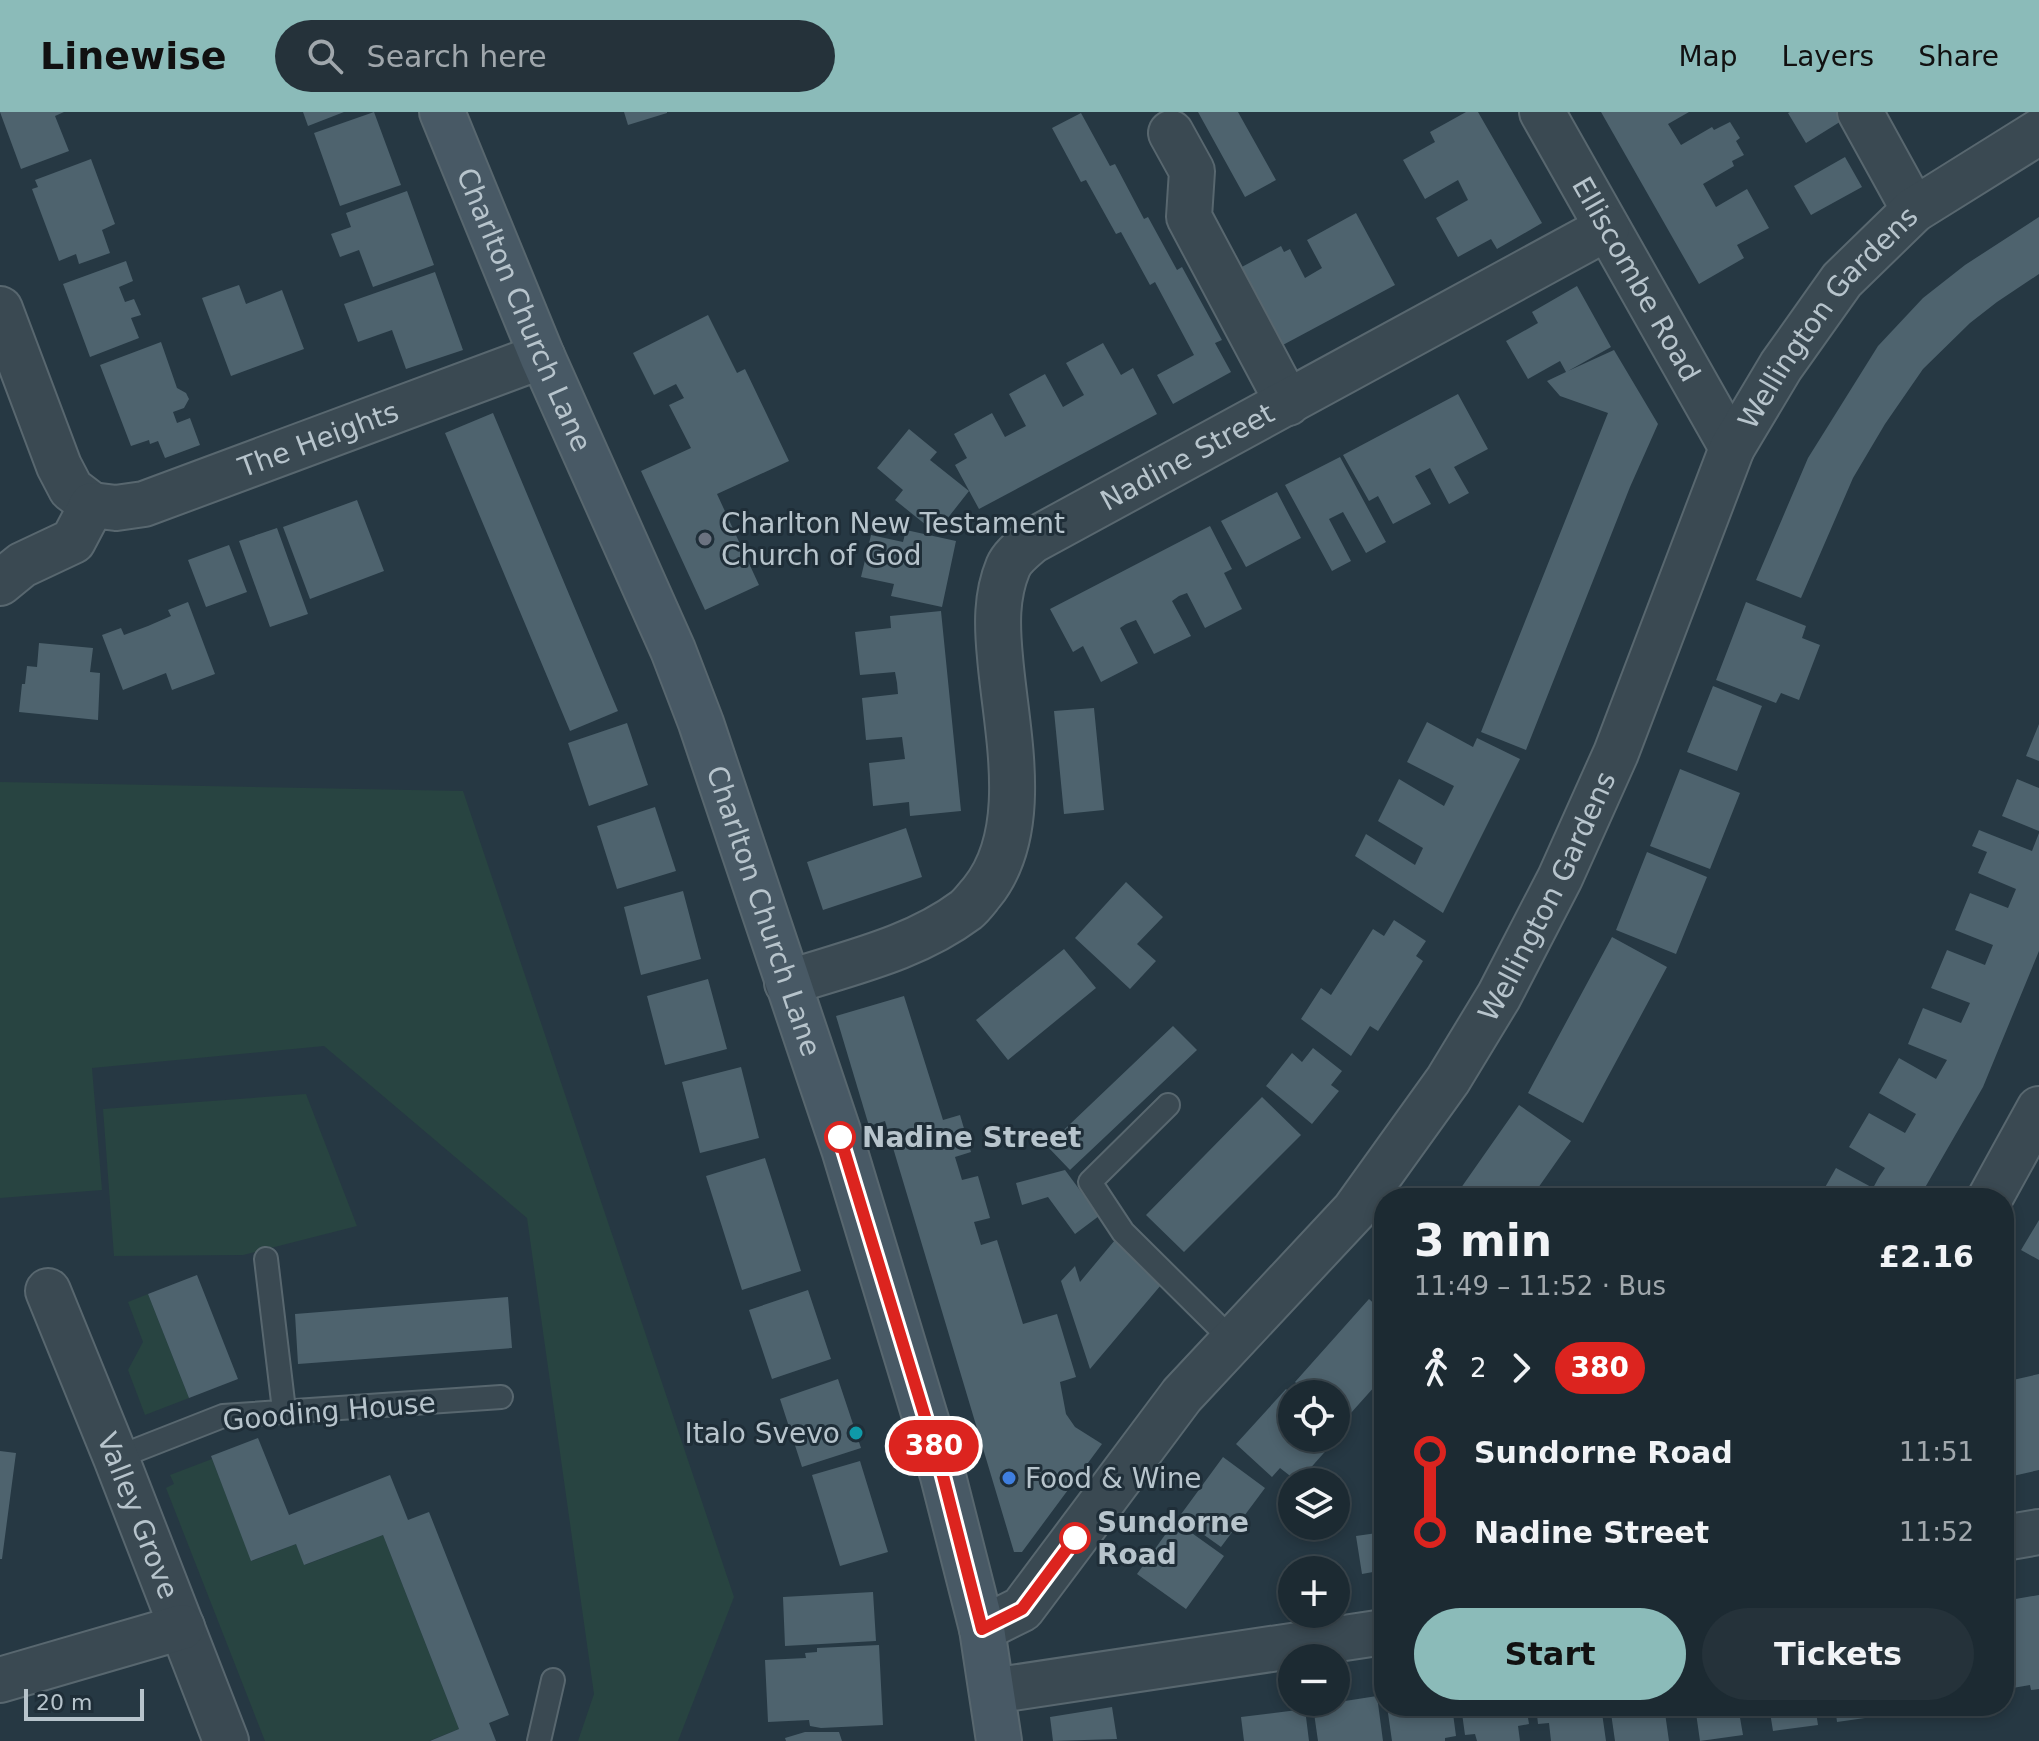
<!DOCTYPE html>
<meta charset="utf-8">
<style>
:root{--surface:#1c2a32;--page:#25323a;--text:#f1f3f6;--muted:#a0a7ac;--line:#3a464d;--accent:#8bbbb9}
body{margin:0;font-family:"DejaVu Sans",sans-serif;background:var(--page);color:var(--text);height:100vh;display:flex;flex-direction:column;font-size:30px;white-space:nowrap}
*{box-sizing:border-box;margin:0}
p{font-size:26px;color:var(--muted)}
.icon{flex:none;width:44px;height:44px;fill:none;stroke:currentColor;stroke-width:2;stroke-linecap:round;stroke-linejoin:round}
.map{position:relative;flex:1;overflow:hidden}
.details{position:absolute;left:1374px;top:1076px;width:640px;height:528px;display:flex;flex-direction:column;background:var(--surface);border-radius:32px;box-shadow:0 4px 12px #0003,0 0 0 2px var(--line)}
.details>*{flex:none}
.badge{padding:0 16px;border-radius:26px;font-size:28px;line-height:52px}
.tools{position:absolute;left:1278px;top:1268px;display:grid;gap:16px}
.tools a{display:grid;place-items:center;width:72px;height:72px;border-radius:50%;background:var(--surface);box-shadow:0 4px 12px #0003,0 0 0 2px var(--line);font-size:40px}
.scale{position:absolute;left:24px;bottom:20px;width:120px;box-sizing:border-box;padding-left:8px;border:4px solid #b7c4cc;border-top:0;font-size:22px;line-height:28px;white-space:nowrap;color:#b7c4cc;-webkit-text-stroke:6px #1f2e38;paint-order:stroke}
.map>.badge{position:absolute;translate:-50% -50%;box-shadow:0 0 0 4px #fff}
.legs{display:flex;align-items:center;gap:12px;height:88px;padding:0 40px;font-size:26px}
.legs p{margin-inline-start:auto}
.headline{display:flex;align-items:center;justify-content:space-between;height:136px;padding:0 40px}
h1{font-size:44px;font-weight:800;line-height:60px}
.button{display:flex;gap:16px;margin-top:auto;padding:16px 40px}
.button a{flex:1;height:92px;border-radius:48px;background:var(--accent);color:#111;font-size:32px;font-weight:800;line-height:92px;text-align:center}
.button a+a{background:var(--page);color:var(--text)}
ul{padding:0 40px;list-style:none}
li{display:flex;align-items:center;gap:28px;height:80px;font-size:30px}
li i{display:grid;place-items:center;width:12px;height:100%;margin:0 10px;background:currentColor}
li i::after{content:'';width:20px;height:20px;margin:-10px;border:6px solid;border-radius:50%;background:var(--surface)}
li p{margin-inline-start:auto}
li:first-child i{background:linear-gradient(#0000 50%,currentColor 0)}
li:last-child i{background:linear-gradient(currentColor 50%,#0000 0)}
header{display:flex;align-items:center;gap:48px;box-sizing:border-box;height:112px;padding:0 40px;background:var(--accent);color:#111}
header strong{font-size:38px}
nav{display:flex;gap:44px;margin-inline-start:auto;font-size:28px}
.search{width:560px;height:72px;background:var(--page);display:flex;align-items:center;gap:20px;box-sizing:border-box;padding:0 28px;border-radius:44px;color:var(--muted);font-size:30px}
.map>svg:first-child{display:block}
</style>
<header>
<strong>Linewise</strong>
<div class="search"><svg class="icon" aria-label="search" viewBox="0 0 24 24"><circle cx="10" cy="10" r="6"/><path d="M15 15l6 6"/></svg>Search here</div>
<nav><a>Map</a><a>Layers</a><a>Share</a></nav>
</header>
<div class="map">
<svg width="2039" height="1629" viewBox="0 0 2039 1629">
<rect width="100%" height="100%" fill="#263843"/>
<path fill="#284441" d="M 0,670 L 463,679 L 734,1485 L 678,1629 L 578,1629 L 594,1582 L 527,1106 L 324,934 L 92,956 L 102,1078 L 0,1086 Z
M 306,982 L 357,1114 L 243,1143 L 114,1144 L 103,997 Z
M 148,1182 L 189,1286 L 145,1303 L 128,1258 L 143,1230 L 128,1190 Z
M 212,1347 L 252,1449 L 296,1432 L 305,1453 L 383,1423 L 459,1617 L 429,1629 L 265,1629 L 166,1376 L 174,1372 L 170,1363 Z"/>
<path fill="#4e636e" d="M 0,0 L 64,0 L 55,4 L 69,39 L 21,57 Z
M 303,0 L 344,0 L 308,14 Z
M 374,0 L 401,73 L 340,94 L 314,21 Z
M 624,0 L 667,0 L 667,1 L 628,13 Z
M 1198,0 L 1238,0 L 1276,68 L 1245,85 Z
M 1466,0 L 1478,0 L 1542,111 L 1497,137 L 1491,127 L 1458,145 L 1436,106 L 1468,88 L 1458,68 L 1425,87 L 1403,48 L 1435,30 L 1430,20 Z
M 1601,0 L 1689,0 L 1668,12 L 1681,33 L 1712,15 L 1714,18 L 1730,10 L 1740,26 L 1736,29 L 1744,43 L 1732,49 L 1734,54 L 1703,72 L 1716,95 L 1747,77 L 1769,116 L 1737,133 L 1744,146 L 1699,172 Z
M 1790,0 L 1838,0 L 1843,8 L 1806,31 L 1788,1 Z
M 1081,1 L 1110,54 L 1115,52 L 1144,107 L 1148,105 L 1177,158 L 1182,155 L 1222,228 L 1215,231 L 1231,260 L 1173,292 L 1157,263 L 1194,243 L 1155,170 L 1150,173 L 1121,120 L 1116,122 L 1086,68 L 1081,70 L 1052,16 Z
M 1845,45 L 1862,75 L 1811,103 L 1794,74 Z
M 91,47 L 115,112 L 102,118 L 110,141 L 79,152 L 76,142 L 59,149 L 32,77 L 38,75 L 35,68 Z
M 407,79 L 434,153 L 373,175 L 359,138 L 340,145 L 331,122 L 351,115 L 346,101 Z
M 1356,101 L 1395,173 L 1281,234 L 1238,157 L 1281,134 L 1284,140 L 1290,137 L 1305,166 L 1322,156 L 1307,128 Z
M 2039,105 L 2039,162 L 1997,190 L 1970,211 L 1923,257 L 1885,312 L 1853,366 L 1801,486 L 1756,468 L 1808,346 L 1878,234 L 1923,186 L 1965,153 Z
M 126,149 L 133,169 L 119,175 L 125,190 L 134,187 L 141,203 L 131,206 L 139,226 L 90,245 L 63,172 Z
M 435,160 L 463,238 L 406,257 L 392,218 L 358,230 L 344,192 Z
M 239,173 L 246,192 L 282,178 L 304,237 L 231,264 L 202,186 Z
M 1577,174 L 1611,235 L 1568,259 L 1614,238 L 1658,312 L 1630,375 L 1526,638 L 1481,620 L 1608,301 L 1560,284 L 1547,269 L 1566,260 L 1560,249 L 1528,267 L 1506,229 L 1538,211 L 1532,200 Z
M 708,203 L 737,261 L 745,257 L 789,349 L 717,382 L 759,473 L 705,498 L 641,359 L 691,336 L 669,293 L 684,286 L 676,272 L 654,283 L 633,241 Z
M 161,230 L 177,276 L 186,281 L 189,287 L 184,296 L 173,300 L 177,311 L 190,306 L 200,333 L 165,346 L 158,329 L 150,332 L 149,328 L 131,334 L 100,253 Z
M 1103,231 L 1121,263 L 1133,256 L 1157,302 L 979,397 L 955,353 L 967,346 L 954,322 L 992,301 L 1005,325 L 1026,314 L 1009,282 L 1045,262 L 1063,295 L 1084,283 L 1066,251 Z
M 1458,282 L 1488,337 L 1454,355 L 1469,381 L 1449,392 L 1430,356 L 1415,364 L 1431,392 L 1393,412 L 1378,384 L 1369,389 L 1343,343 Z
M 493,301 L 618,599 L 570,619 L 445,321 Z
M 909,317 L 937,340 L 930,348 L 969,379 L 936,421 L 895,388 L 903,378 L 877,356 Z
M 1340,345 L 1386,430 L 1366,441 L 1343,400 L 1329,407 L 1351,449 L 1332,459 L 1285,373 Z
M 1277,380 L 1301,426 L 1246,455 L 1221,409 Z
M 357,388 L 384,459 L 310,487 L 283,415 Z
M 1210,414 L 1232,457 L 1224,461 L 1242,497 L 1205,516 L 1187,481 L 1179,484 L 1172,489 L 1191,524 L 1154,542 L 1136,508 L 1126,512 L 1120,516 L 1138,551 L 1101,570 L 1083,534 L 1073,540 L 1050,497 Z
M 277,416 L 308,502 L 270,515 L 239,429 Z
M 906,418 L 956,429 L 942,495 L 891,484 L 894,472 L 861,465 L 871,423 L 903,430 Z
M 229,433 L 247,480 L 206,495 L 188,448 Z
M 188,490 L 215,562 L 172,578 L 166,561 L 123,578 L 102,523 L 121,516 L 124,523 L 148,514 L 171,504 L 168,498 Z
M 1746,490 L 1806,514 L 1802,526 L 1820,533 L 1799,588 L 1781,581 L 1776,591 L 1716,568 Z
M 941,499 L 961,699 L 910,704 L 909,690 L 873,694 L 869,651 L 905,647 L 902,625 L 866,628 L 862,586 L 898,582 L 897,571 L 895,560 L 860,563 L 855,520 L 891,516 L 890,504 Z
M 39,531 L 93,536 L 90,560 L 100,561 L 98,608 L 19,600 L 22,572 L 25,572 L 27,554 L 37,555 Z
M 1713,574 L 1762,594 L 1737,659 L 1687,640 Z
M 1094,596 L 1104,698 L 1064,702 L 1054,599 Z
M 1427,610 L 1473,635 L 1477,626 L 1520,647 L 1443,801 L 1355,744 L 1366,722 L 1415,753 L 1423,736 L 1378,709 L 1399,667 L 1444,694 L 1454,674 L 1407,650 Z
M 627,611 L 648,673 L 589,694 L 568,631 Z
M 2039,612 L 2039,649 L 2026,644 Z
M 1680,657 L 1740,681 L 1710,757 L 1650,734 Z
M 2017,667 L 2039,676 L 2039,719 L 2002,704 Z
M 655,695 L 676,759 L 617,777 L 597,714 Z
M 906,716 L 922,765 L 823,798 L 807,750 Z
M 1979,718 L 2032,739 L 2039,721 L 2039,839 L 1983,975 L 1919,1086 L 1819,1086 L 1836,1056 L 1873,1076 L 1879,1065 L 1885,1056 L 1849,1035 L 1869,1001 L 1905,1021 L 1916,1002 L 1879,981 L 1899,946 L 1936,967 L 1947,948 L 1908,932 L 1923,896 L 1961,911 L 1970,891 L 1931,876 L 1947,838 L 1985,853 L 1993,833 L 1955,818 L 1963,798 L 1970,781 L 2008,796 L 2016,777 L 1978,761 L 1987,740 L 1972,734 Z
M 1647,740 L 1707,765 L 1676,842 L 1616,818 Z
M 1126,770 L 1163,805 L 1137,832 L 1156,849 L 1130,877 L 1075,826 Z
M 683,779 L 701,847 L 641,863 L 624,795 Z
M 1394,808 L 1426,829 L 1416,844 L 1423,849 L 1378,919 L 1370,914 L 1351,944 L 1301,907 L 1321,876 L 1331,883 L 1373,817 L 1384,824 Z
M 1612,825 L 1667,855 L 1583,1011 L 1528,981 Z
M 1064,837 L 1096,876 L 1008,948 L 976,908 Z
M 708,867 L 727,937 L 665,953 L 647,884 Z
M 904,884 L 943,1008 L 960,1003 L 971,1040 L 955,1045 L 962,1068 L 978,1064 L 990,1106 L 974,1110 L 981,1133 L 997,1128 L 1023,1212 L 1057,1202 L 1076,1265 L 1060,1270 L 1066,1302 L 1075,1315 L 1102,1332 L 1022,1440 L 1014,1440 L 885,1009 L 869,1014 L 836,904 Z
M 1173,914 L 1197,938 L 1070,1058 L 1047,1034 Z
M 1313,936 L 1342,959 L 1331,973 L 1339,979 L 1312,1012 L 1266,974 L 1292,941 L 1302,950 Z
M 741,955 L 759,1026 L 700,1041 L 682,970 Z
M 1262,985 L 1301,1023 L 1184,1140 L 1146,1103 Z
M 1519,993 L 1571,1029 L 1531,1086 L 1459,1086 L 1456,1083 Z
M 765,1046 L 801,1159 L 742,1178 L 706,1064 Z
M 1065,1058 L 1099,1104 L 1075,1122 L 1048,1085 L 1022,1093 L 1016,1071 Z
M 2039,1108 L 2039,1148 L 2021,1138 Z
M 1115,1128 L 1161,1173 L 1090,1257 L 1061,1169 L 1075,1154 L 1080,1170 Z
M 197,1163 L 238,1267 L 189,1286 L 148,1182 Z
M 808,1178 L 831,1247 L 772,1267 L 749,1198 Z
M 508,1185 L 512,1236 L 298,1252 L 295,1202 Z
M 1369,1187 L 1384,1201 L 1384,1264 L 1342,1311 L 1336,1306 L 1336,1282 L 1309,1282 L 1295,1270 Z
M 2039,1262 L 2039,1358 L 2004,1366 L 2004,1315 L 2011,1313 L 2004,1270 Z
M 838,1267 L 861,1336 L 802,1355 L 780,1287 Z
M 1286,1277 L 1292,1283 L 1292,1326 L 1323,1326 L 1331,1333 L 1298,1370 L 1280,1356 L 1272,1365 L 1236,1332 Z
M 258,1326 L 289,1403 L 390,1363 L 408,1408 L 429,1400 L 509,1603 L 489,1611 L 496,1629 L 430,1629 L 459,1617 L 383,1423 L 304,1453 L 296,1432 L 251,1449 L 211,1344 Z
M 0,1339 L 16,1341 L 2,1447 L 0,1447 Z
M 1223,1345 L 1265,1376 L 1221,1435 L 1179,1405 Z
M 860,1349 L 888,1440 L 840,1454 L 812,1363 Z
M 1175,1409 L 1224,1444 L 1186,1497 L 1137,1462 Z
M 1384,1420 L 1384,1458 L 1362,1462 L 1356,1424 Z
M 873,1480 L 876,1529 L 785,1534 L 783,1485 Z
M 2039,1483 L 2039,1577 L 2031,1578 L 2030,1573 L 2007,1577 L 2004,1558 L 2004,1489 Z
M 879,1533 L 883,1613 L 821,1616 L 810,1614 L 809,1608 L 768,1610 L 765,1548 L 806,1546 L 805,1541 L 817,1540 L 817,1536 Z
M 1377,1584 L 1383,1629 L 1318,1629 L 1313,1594 Z
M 1387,1594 L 1452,1594 L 1456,1624 L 1445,1626 L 1445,1629 L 1392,1629 Z
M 1461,1594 L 1526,1594 L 1529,1612 L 1518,1614 L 1520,1629 L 1477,1629 L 1475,1622 L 1465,1623 Z
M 1536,1594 L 1601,1594 L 1606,1629 L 1551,1629 L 1549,1611 L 1538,1612 Z
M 1610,1594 L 1664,1594 L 1669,1629 L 1615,1629 Z
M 1695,1594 L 1738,1594 L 1743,1623 L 1700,1629 Z
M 1769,1594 L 1815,1594 L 1818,1613 L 1773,1619 Z
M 1835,1594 L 1878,1594 L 1879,1604 L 1837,1610 Z
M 1112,1595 L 1117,1627 L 1053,1629 L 1050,1605 Z
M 1305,1597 L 1309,1629 L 1244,1629 L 1241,1605 Z
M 805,1620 L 839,1620 L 842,1629 L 786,1629 L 785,1626 Z"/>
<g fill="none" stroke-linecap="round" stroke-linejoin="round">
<g stroke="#58676f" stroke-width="26">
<path id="lane" d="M 1168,993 L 1090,1070 L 1123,1120 L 1233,1229
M 266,1147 L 284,1298
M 116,1346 L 223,1304 L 501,1285
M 539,1629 L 553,1568"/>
</g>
<g stroke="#58676f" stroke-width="48">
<g id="street">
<path id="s1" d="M 1542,0 L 1732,336"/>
<path d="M 1860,0 L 1914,98"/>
<path d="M 1171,21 L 1192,59 L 1189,105 L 1288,291"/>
<path d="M 0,197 L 59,354 L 71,377 L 92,393"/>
<path id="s2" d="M 0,471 L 22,453 L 73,429 L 92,393 L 116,396 L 144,392 L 542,244"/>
<path id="s3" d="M 787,871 C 848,851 914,837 966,798 C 972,793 977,786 982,780 C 1032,718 1006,618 1000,545 C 997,514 996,484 1008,455 C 1012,445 1024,436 1032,429 L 1607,116"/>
<path d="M 1990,1086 L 2039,997"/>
<path id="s4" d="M 48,1179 L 116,1346 L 226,1629"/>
<path d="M 2004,1426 L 2039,1420"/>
<path id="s5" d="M 982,1517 L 1022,1497 L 1182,1283 L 1354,1099 L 1448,968 L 1499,884 L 1560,766 L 1616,641 L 1732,336 L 1781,254 L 1842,168 L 1914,98 L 2039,20"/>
<path d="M 0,1568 L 182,1515"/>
<path d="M 992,1579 L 1384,1520"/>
</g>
</g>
<g stroke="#58676f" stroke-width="48">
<g id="secondary">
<path id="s6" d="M 442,0 L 542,244 L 673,538 L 701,611 L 844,1037 L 943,1364 L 982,1517 L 999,1629"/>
</g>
</g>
<use href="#lane" stroke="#3a4952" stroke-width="22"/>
<use href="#street" stroke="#3a4952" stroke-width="44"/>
<use href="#secondary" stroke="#485965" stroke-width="44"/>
</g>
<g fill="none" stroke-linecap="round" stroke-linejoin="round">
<g stroke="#fff" stroke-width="18">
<path id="line-1" d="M 840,1025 L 943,1364 L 982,1517 L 1022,1497 L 1075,1426"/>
</g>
<use href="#line-1" stroke="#dc241f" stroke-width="12"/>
</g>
<circle fill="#6b7280" stroke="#1f2e38" stroke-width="3" cx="705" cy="427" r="8"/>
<g fill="#fff" stroke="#dc241f" stroke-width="4">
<circle cx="840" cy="1025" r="14"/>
<circle cx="1075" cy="1426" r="14"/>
</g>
<circle fill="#0f9aa8" stroke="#1f2e38" stroke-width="3" cx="856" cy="1321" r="8"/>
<circle fill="#3f7fe0" stroke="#1f2e38" stroke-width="3" cx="1009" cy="1366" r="8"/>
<g text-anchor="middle" stroke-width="6" stroke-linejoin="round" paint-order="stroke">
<g font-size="28" fill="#b7c4cc" stroke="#1f2e38">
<text dy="10" stroke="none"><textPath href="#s1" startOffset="192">Elliscombe Road</textPath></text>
<text dy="10" stroke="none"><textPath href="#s6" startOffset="214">Charlton Church Lane</textPath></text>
<text dy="10" stroke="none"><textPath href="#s5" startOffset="1582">Wellington Gardens</textPath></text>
<text dy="10" stroke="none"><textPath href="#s2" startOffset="364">The Heights</textPath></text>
<text dy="10" stroke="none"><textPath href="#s3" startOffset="764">Nadine Street</textPath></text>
<text dy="10" stroke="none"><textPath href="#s5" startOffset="934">Wellington Gardens</textPath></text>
<text dy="10" stroke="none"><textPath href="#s6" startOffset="862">Charlton Church Lane</textPath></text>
<text transform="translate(329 1299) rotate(-5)" y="10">Gooding House</text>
<text dy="10" stroke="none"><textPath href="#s4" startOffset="242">Valley Grove</textPath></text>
</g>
<g font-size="28" fill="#b7c4cc" stroke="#1f2e38" text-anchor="start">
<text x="721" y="421">Charlton New Testament<tspan x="721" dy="32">Church of God</tspan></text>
<text x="840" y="1331" text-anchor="end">Italo Svevo</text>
<text x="1025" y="1376">Food &amp; Wine</text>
</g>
<g font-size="28" font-weight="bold" fill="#b7c4cc" stroke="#1f2e38" text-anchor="start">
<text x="862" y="1035">Nadine Street</text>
<text x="1097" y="1420">Sundorne<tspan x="1097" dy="32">Road</tspan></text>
</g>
</g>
</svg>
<div class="tools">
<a><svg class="icon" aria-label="locate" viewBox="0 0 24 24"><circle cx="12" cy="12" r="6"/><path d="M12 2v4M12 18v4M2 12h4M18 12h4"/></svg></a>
<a><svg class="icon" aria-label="layers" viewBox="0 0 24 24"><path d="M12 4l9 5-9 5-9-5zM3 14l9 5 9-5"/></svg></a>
<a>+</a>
<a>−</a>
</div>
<div class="scale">20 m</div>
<b class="badge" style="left:934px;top:1334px;background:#dc241f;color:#fff">380</b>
<section class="details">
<div class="headline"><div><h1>3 min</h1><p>11:49 – 11:52 · Bus</p></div><b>£2.16</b></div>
<div class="legs"><svg class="icon" aria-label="walk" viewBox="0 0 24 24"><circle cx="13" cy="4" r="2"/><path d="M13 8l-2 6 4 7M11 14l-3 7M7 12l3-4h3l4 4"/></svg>2<svg class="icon" aria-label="forward" viewBox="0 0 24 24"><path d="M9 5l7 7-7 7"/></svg><b class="badge" style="background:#dc241f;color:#fff">380</b></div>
<ul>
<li><i style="color:#dc241f"></i><b>Sundorne Road</b><p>11:51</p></li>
<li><i style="color:#dc241f"></i><b>Nadine Street</b><p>11:52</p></li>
</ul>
<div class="button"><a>Start</a><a>Tickets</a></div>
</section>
</div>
